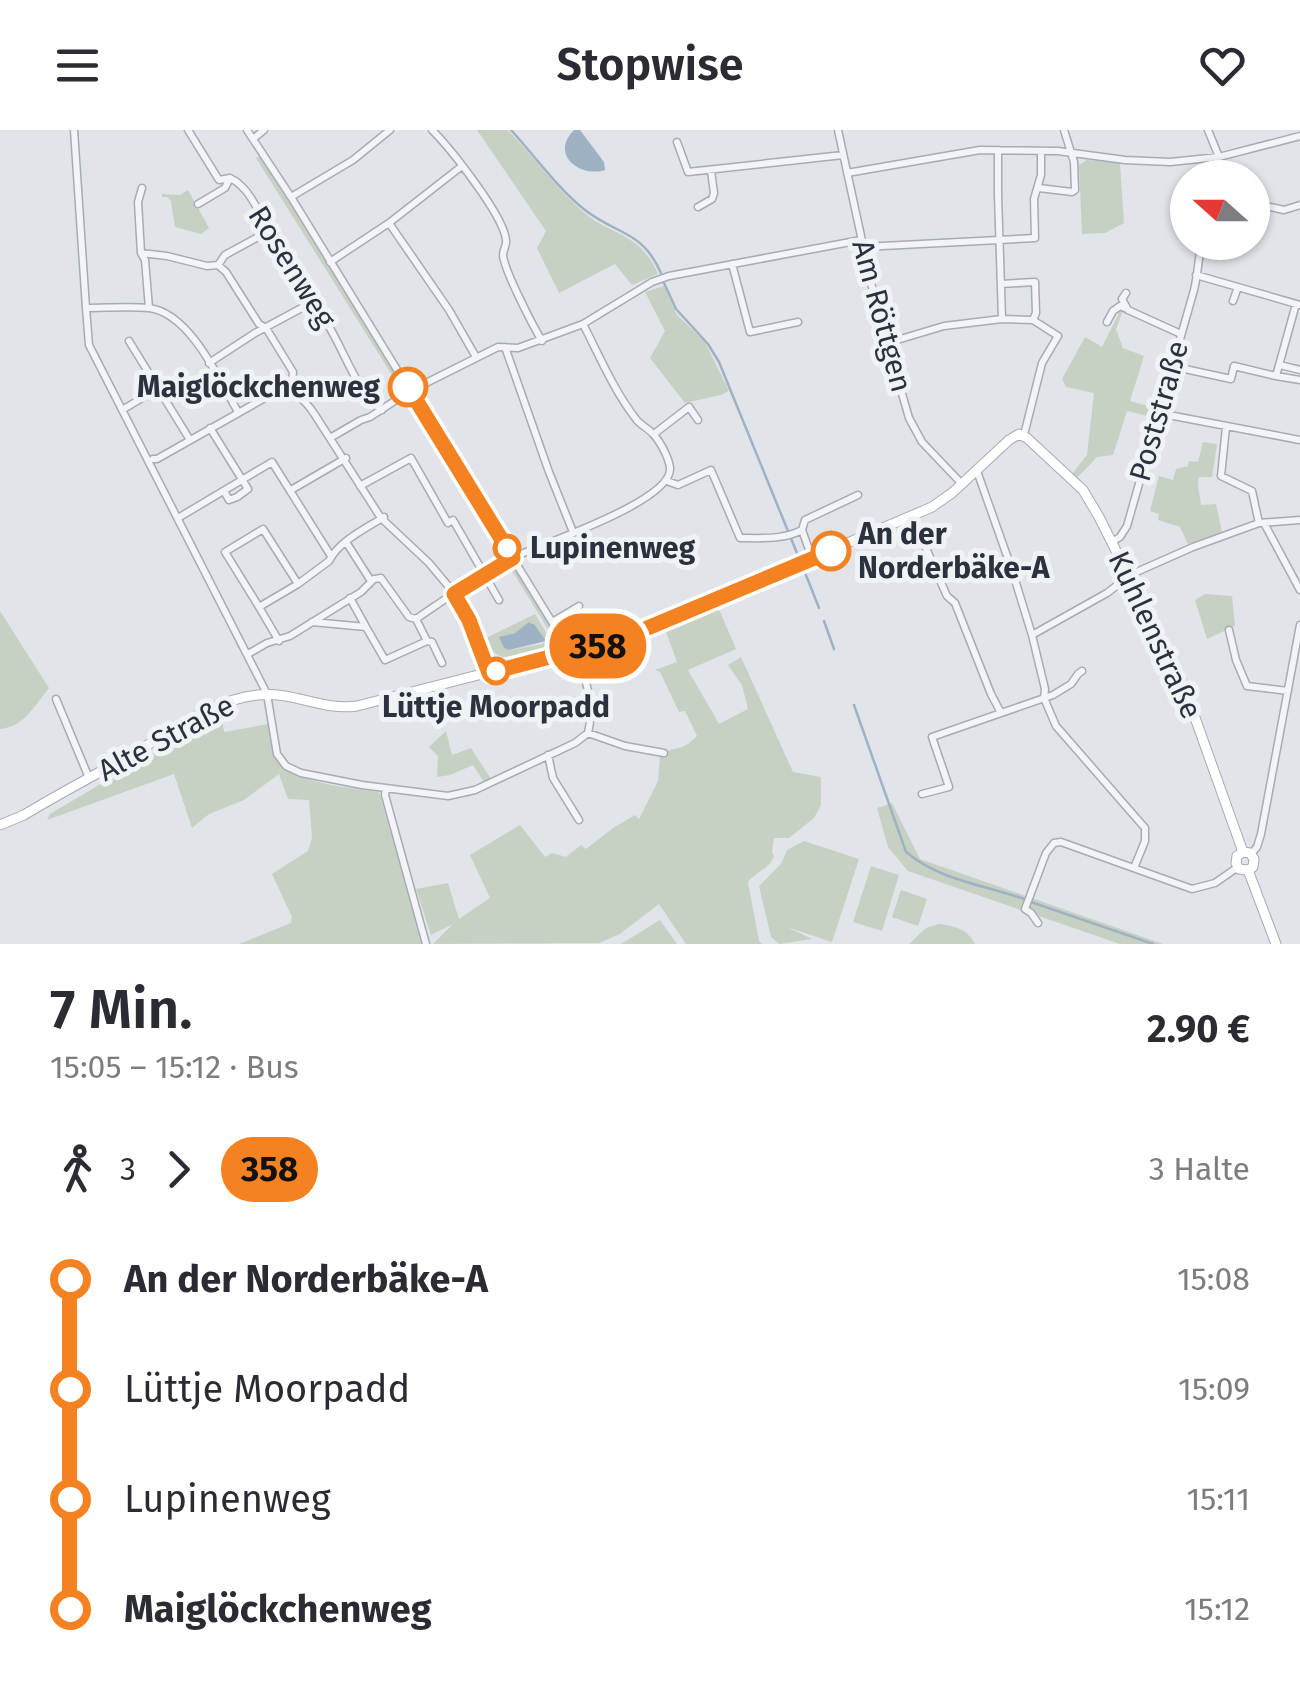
<!DOCTYPE html>
<html lang="de">
<meta charset="utf-8">
<style>
:root{--surface:#fff;--page:#f2f2f3;--text:#2b2b33;--muted:#7c7c81}
body{margin:0;font-family:"Fira Sans",sans-serif;background:var(--page);color:var(--text);height:100vh;display:flex;flex-direction:column;font-size:38px;white-space:nowrap}
*{box-sizing:border-box;margin:0}
p{font-size:32px;color:var(--muted)}
.icon{flex:none;width:55px;height:55px;fill:none;stroke:currentColor;stroke-width:2;stroke-linecap:round;stroke-linejoin:round}
.map{position:relative;height:814px;overflow:hidden}
.panel{display:flex;flex-direction:column;background:var(--surface);flex:1}
.panel>*{flex:none}
.badge{padding:0 20px;border-radius:32px;font-size:35px;line-height:65px}
.needle{width:65px;rotate:291deg}
.fabs{position:absolute;left:1170px;top:30px;display:grid;gap:20px}
.fabs a{display:grid;place-items:center;width:100px;height:100px;border-radius:50%;background:var(--surface);box-shadow:0 2px 8px #0004;font-size:50px}
.map>.badge{position:absolute;translate:-50% -50%;box-shadow:0 0 0 5px #fff}
.legs{display:flex;align-items:center;gap:15px;height:110px;padding:0 50px;font-size:32px}
.legs p{margin-inline-start:auto}
.headline{display:flex;align-items:center;justify-content:space-between;height:170px;padding:0 50px}
h1{font-size:55px;font-weight:600;line-height:75px}
ul{padding:0 50px;list-style:none}
li{display:flex;align-items:center;gap:35px;height:110px;font-size:38px}
li i{display:grid;place-items:center;width:15px;height:100%;margin:0 12px;background:currentColor}
li i::after{content:'';width:25px;height:25px;margin:-12px;border:8px solid;border-radius:50%;background:var(--surface)}
li p{margin-inline-start:auto}
li:first-child i{background:linear-gradient(#0000 50%,currentColor 0)}
li:last-child i{background:linear-gradient(currentColor 50%,#0000 0)}
header{display:flex;justify-content:space-between;align-items:center;height:130px;padding:0 50px;background:var(--surface);font-size:45px;font-weight:600}
.map>svg:first-child{display:block}
</style>
<header><svg class="icon" aria-label="menu" viewBox="0 0 24 24"><path d="M4 6h16M4 12h16M4 18h16"/></svg>Stopwise<svg class="icon" aria-label="heart" viewBox="0 0 24 24"><path d="M12 20l-8-8c-3-5 5-10 8-4 3-6 11-1 8 4z"/></svg></header>
<div class="map">
<svg width="1300" height="814" viewBox="0 0 1300 814">
<rect width="100%" height="100%" fill="#e1e4e8"/>
<path fill="#c7d1c3" fill-rule="evenodd" d="M 477,0 L 508,0 C 533,26 555,57 582,81 C 612,107 639,101 658,144 L 632,155 L 615,134 L 559,163 L 537,118 L 546,101 Z
M 262,25 L 405,259 L 402,261 L 256,28 Z
M 1087,30 L 1120,33 L 1124,93 L 1105,103 L 1082,104 L 1079,35 Z
M 188,60 L 209,98 L 201,104 L 175,97 L 171,71 L 167,67 L 162,67 L 162,64 L 180,65 Z
M 664,156 L 677,185 L 705,212 L 729,261 L 721,265 L 685,273 L 650,228 L 665,201 L 645,162 Z
M 1121,179 L 1123,180 L 1116,199 L 1123,218 L 1144,226 L 1130,271 L 1155,278 L 1152,287 L 1127,281 L 1113,325 L 1097,327 L 1076,349 L 1071,345 L 1087,325 L 1094,263 L 1066,257 L 1062,249 L 1085,207 L 1102,217 Z
M 407,270 L 413,270 L 556,501 L 551,504 Z
M 1203,312 L 1217,314 L 1212,347 L 1199,347 L 1198,355 L 1201,375 L 1216,374 L 1222,402 L 1188,414 L 1180,397 L 1158,390 L 1159,384 L 1150,381 L 1159,346 L 1173,350 L 1176,339 L 1188,336 L 1189,331 L 1198,332 Z
M 1205,464 L 1232,466 L 1235,496 L 1207,509 L 1195,470 Z
M 718,477 L 736,519 L 688,540 L 719,594 L 748,579 L 742,555 L 728,535 L 741,527 L 793,642 L 821,647 L 821,675 L 814,688 L 789,708 L 774,708 L 772,722 L 774,726 C 770,738 756,742 748,752 L 759,811 L 762,814 L 686,814 L 659,774 L 620,804 L 599,813 L 433,814 L 453,794 L 431,805 L 416,759 L 448,753 L 459,789 L 490,768 L 470,725 L 520,695 L 545,727 L 552,723 L 566,727 L 581,715 L 586,719 L 613,698 L 635,685 L 639,689 L 658,651 L 660,624 C 678,615 680,623 697,606 L 685,581 L 679,582 L 660,542 L 655,540 L 677,532 L 665,499 Z
M 0,481 L 49,558 C 35,575 24,597 0,599 Z
M 535,484 L 548,506 L 561,516 C 544,521 510,537 494,522 C 493,521 487,509 486,508 ZM 530,492 L 535,495 L 546,511 L 542,514 L 510,520 L 500,507 L 515,503 Z
M 221,583 L 224,602 L 268,594 C 270,607 273,621 280,632 C 296,654 353,658 379,662 L 423,814 L 239,814 L 291,793 L 292,787 L 272,744 L 308,721 L 312,708 L 309,670 L 288,669 L 279,644 L 244,670 L 209,684 L 192,698 L 174,644 L 47,690 L 50,684 Z
M 446,601 L 452,625 L 471,618 L 491,649 L 484,652 L 473,635 L 450,645 L 437,647 L 438,626 L 429,617 Z
M 892,673 L 920,729 L 1163,814 L 1120,814 L 908,741 L 888,717 L 877,678 Z
M 804,711 L 859,729 L 832,812 L 787,797 L 812,809 L 779,814 L 771,807 L 759,756 L 781,734 L 787,720 Z
M 871,736 L 899,745 L 882,801 L 853,792 Z
M 901,760 L 927,769 L 918,796 L 892,787 Z
M 660,790 L 677,814 L 621,814 Z
M 939,794 C 955,796 967,799 975,814 L 909,814 L 926,798 Z"/>
<path fill="#9fb2c5" d="M 574,0 L 580,0 L 604,32 L 605,40 C 581,48 549,25 574,0 Z
M 529,492 L 535,495 L 546,511 L 509,520 L 504,518 L 499,507 L 515,503 Z"/>
<g fill="none" stroke-linecap="round" stroke-linejoin="round">
<path stroke="#9fb2c5" stroke-width="2.5" d="M 511,0 C 534,25 559,60 585,80 C 617,105 642,100 661,143
M 664,153 L 676,179 L 708,214 L 719,232 L 799,428
M 802,435 L 819,478
M 824,491 L 834,519
M 854,575 L 906,722 C 939,750 984,755 1024,769
M 1031,772 L 1153,814"/>
<g stroke="#a7abb2" stroke-width="9">
<path id="street" d="M 74,0 L 86,178 C 106,178 129,176 149,178 C 190,183 219,249 238,282
M 188,0 L 219,50 L 230,48 C 252,58 262,90 272,111 C 286,141 309,168 328,195 C 345,222 356,261 382,280
M 247,0 L 291,67 L 560,505
M 432,0 C 450,18 504,86 506,110 C 507,116 503,119 503,125 C 504,140 533,196 542,211
M 838,0 L 874,166 L 909,288 L 922,312 L 962,354
M 1208,0 L 1219,27 L 1217,48
M 253,9 L 264,0
M 677,12 L 688,42 L 843,25
M 998,20 L 998,65 L 1002,189
M 847,43 L 980,20 L 1058,21 L 1125,30 L 1170,32 L 1219,27 L 1300,6
M 142,58 L 138,72 L 141,123 L 145,130 L 149,178
M 1039,58 L 1072,62 L 1075,60 L 1074,32 L 1064,0
M 1182,65 L 1188,61
M 291,67 L 353,30 L 390,0
M 1252,73 L 1284,80 L 1300,75
M 198,74 L 225,58 L 230,48
M 698,77 L 712,69 L 714,63 L 711,41
M 389,93 L 449,180 L 476,227
M 863,117 L 1035,108 L 1034,69 L 1041,45 L 1041,22
M 141,123 L 167,126 L 207,136 L 218,135 L 226,142 L 259,194 L 266,198 L 293,242 L 291,263
M 330,132 L 389,93 L 462,36
M 732,134 L 750,202 L 798,192
M 218,135 L 225,125 L 269,101
M 1196,145 L 1300,175
M 1001,154 L 1035,152 L 1036,183 L 1033,190
M 1126,163 L 1122,169 L 1128,180 L 1181,204
M 1233,171 L 1238,157
M 1296,174 L 1276,246 L 1300,250
M 86,178 L 89,215 L 263,556 L 267,564 L 277,624 L 286,636 L 301,643 L 362,655 L 448,666 L 475,660 L 575,613 L 588,603 C 595,576 585,547 577,521
M 1107,192 L 1113,181 L 1120,176 L 1127,179
M 129,211 L 190,310
M 887,213 L 944,196 L 1002,189 L 1033,190 L 1058,206 L 1042,233 L 1024,305
M 505,217 L 549,342 L 573,402
M 209,233 L 255,203 L 311,173
M 1280,235 L 1300,240
M 1171,236 L 1231,249 L 1234,236 L 1276,246
M 122,280 L 159,258
M 1158,283 L 1300,310
M 1226,297 L 1221,346 L 1252,361 L 1259,393
M 210,298 L 248,359 L 237,367 L 229,370 L 224,361
M 654,304 L 689,277 L 698,290
M 330,308 L 361,290 L 370,287 L 410,261 L 498,217 L 518,218 L 583,194 L 652,152 L 669,146 L 861,110
M 153,329 L 157,329 L 272,264 C 294,259 304,268 315,285 L 381,388 L 429,433 L 454,463 L 469,490 L 489,542
M 977,341 L 1012,440 L 1032,505 L 1045,559 L 1044,568 L 1056,596 L 1145,698 L 1145,711 L 1134,738
M 667,351 L 678,355 L 711,340 L 740,408 C 761,408 783,410 802,400
M 360,356 L 411,328 L 448,393 L 453,390 L 499,470
M 291,360 L 346,328
M 912,386 L 947,466 L 955,473 L 991,564 L 1001,583
M 178,388 L 272,332 L 331,426
M 1264,393 L 1300,460
M 346,412 L 371,451
M 1112,412 L 1120,407 L 1127,396 L 1194,160 C 1198,144 1198,129 1202,112
M 812,428 L 802,400 L 805,390 L 858,365
M 298,454 L 259,477 L 225,422 L 263,399 L 298,454 L 329,431 C 339,411 365,399 384,387
M 350,468 L 366,497
M 259,477 L 279,511
M 312,492 L 366,497 L 385,530 L 427,511 L 416,489 C 447,468 480,444 514,427 C 542,414 673,371 670,338 C 669,328 660,311 653,304 C 648,298 640,295 636,289 C 614,261 599,225 583,194
M 552,492 L 579,476
M 1229,500 L 1236,530 L 1247,556 L 1288,561
M 1032,505 L 1107,463 L 1132,444 L 1193,417 L 1259,393 L 1300,390
M 427,511 L 432,512 L 442,533
M 248,524 L 267,513 L 290,506 L 361,462 L 374,449 L 381,448 L 409,487 L 416,489
M 56,569 L 89,648
M 588,603 L 625,616 L 664,623
M 548,625 L 553,648 L 579,690
M 386,658 L 385,665 L 426,814
M 922,664 L 949,657 L 932,607 L 1053,565 L 1071,554 L 1078,544 L 1082,541
M 1251,724 L 1257,717 L 1261,704 L 1300,495
M 1038,793 L 1031,783 L 1025,779 L 1046,723 L 1054,713 L 1061,712 L 1192,759 L 1215,753 L 1238,737"/>
</g>
<g stroke="#a7abb2" stroke-width="11">
<path id="secondary" d="M 0,695 L 24,685 C 62,662 101,642 139,620 C 176,599 215,569 258,565 C 293,561 322,581 357,576 L 627,507 L 932,377 L 952,363 L 1009,310 L 1019,304 L 1027,308 L 1083,360 L 1099,387 L 1183,554 L 1243,722
M 1243,722 L 1237,726 L 1236,733 L 1239,739 L 1248,740
M 1243,722 L 1250,723 L 1254,729 L 1253,737 L 1248,740
M 1248,740 L 1276,814"/>
</g>
<use href="#street" stroke="#f3f4f7" stroke-width="6"/>
<use href="#secondary" stroke="#fff" stroke-width="9"/>
</g>
<g fill="none" stroke-linecap="round" stroke-linejoin="round">
<g stroke="#fff" stroke-width="22">
<path id="line-1" d="M 408,257 L 513,428 L 454,464 L 469,490 L 489,543 L 626,507 L 831,421"/>
</g>
<use href="#line-1" stroke="#f58220" stroke-width="15"/>
</g>
<g fill="#fff" stroke="#f58220" stroke-width="5">
<circle cx="408" cy="257" r="18"/>
<circle cx="507" cy="418" r="12"/>
<circle cx="831" cy="421" r="18"/>
<circle cx="496" cy="541" r="12"/>
</g>
<g text-anchor="middle" stroke-width="10" stroke-linejoin="round" paint-order="stroke">
<g font-size="30" fill="#2b323e" stroke="#f0f3f6">
<text transform="translate(292 137) rotate(58)" y="10">Rosenweg</text>
<text transform="translate(882 186) rotate(75)" y="10">Am Röttgen</text>
<text transform="translate(1159 281) rotate(-74)" y="10">Poststraße</text>
<text transform="translate(1155 505) rotate(65)" y="10">Kuhlenstraße</text>
<text transform="translate(166 608) rotate(-28)" y="10">Alte Straße</text>
</g>
<g font-size="30" font-weight="bold" fill="#2b323e" stroke="#f0f3f6" text-anchor="start">
<text x="380" y="267" text-anchor="end">Maiglöckchenweg</text>
<text x="858" y="414">An der<tspan x="858" dy="34">Norderbäke-A</tspan></text>
<text x="530" y="428">Lupinenweg</text>
<text x="496" y="587" text-anchor="middle">Lüttje Moorpadd</text>
</g>
</g>
</svg>
<div class="fabs">
<a><svg class="needle" viewBox="-14 -14 28 28"><path d="M0-13l5 13h-10z" fill="#e53935"/><path d="M0 13l5-13h-10z" fill="#7c7c81"/></svg></a>
</div>
<b class="badge" style="left:598px;top:516px;background:#f58220;color:#111">358</b>
</div>
<section class="panel">
<div class="headline"><div><h1>7 Min.</h1><p>15:05 – 15:12 · Bus</p></div><b>2.90 €</b></div>
<div class="legs"><svg class="icon" aria-label="walk" viewBox="0 0 24 24"><circle cx="13" cy="4" r="2"/><path d="M13 8l-2 6 4 7M11 14l-3 7M7 12l3-4h3l4 4"/></svg>3<svg class="icon" aria-label="forward" viewBox="0 0 24 24"><path d="M9 5l7 7-7 7"/></svg><b class="badge" style="background:#f58220;color:#111">358</b><p>3 Halte</p></div>
<ul>
<li><i style="color:#f58220"></i><b>An der Norderbäke-A</b><p>15:08</p></li>
<li><i style="color:#f58220"></i><span>Lüttje Moorpadd</span><p>15:09</p></li>
<li><i style="color:#f58220"></i><span>Lupinenweg</span><p>15:11</p></li>
<li><i style="color:#f58220"></i><b>Maiglöckchenweg</b><p>15:12</p></li>
</ul>
</section>
